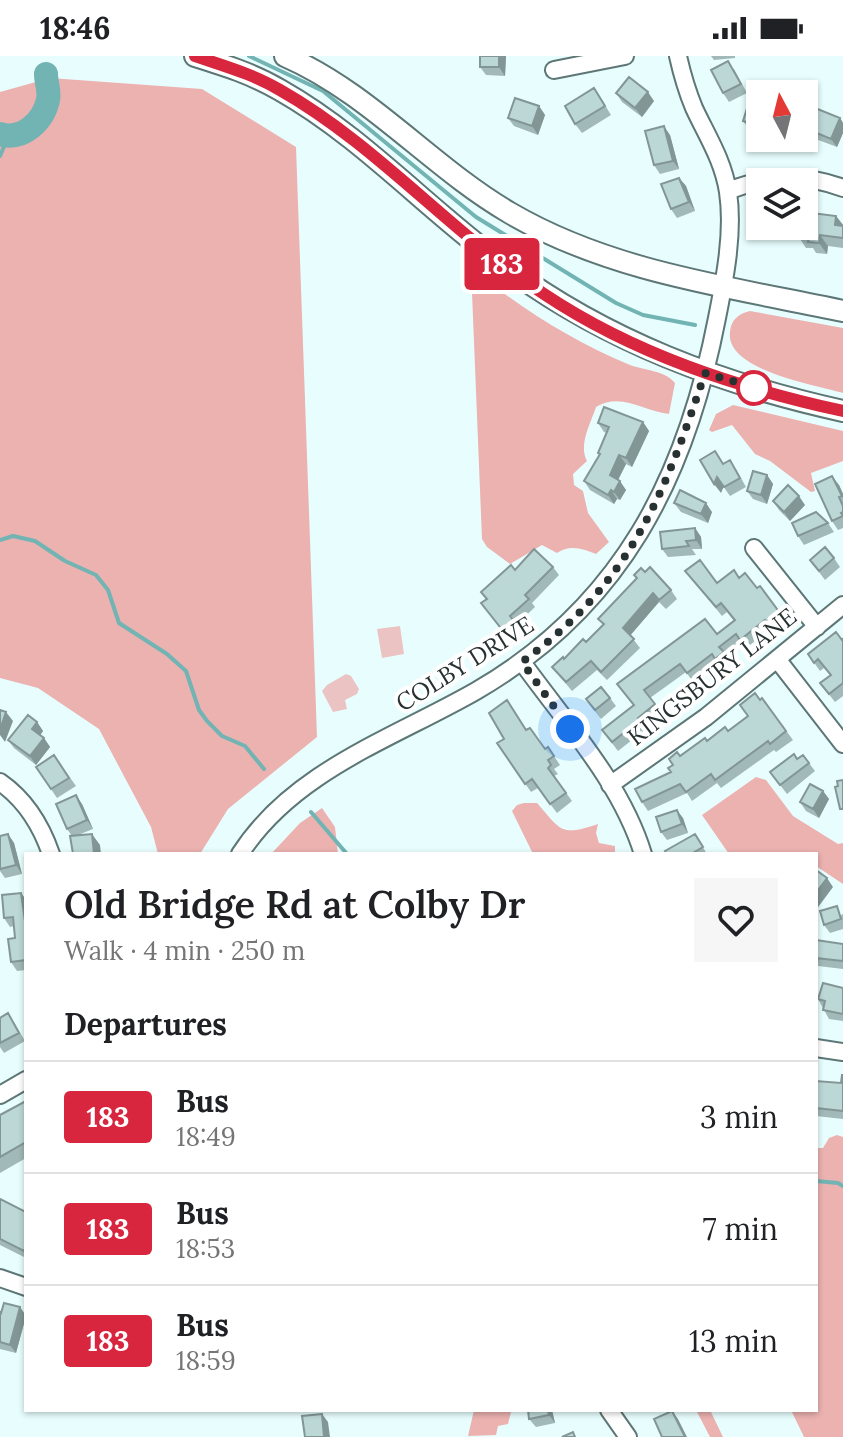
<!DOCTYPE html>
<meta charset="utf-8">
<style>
:root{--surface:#fff;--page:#f6f6f6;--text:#202124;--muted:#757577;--line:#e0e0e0}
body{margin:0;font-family:Lora,serif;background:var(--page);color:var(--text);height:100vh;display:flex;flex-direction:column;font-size:30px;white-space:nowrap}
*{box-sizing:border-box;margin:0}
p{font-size:26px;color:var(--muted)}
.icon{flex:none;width:44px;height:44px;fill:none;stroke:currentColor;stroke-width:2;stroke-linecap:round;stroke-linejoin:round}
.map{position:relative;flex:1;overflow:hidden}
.sheet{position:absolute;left:24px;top:796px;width:794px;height:560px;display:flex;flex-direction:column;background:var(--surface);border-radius:0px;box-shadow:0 2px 6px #0004}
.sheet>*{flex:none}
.badge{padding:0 16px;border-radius:6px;font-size:28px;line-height:52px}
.needle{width:52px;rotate:353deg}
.tools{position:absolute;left:746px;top:24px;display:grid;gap:16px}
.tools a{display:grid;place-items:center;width:72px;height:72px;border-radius:0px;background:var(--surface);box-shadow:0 2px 6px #0004;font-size:40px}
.you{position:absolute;width:40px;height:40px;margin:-20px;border:6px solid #fff;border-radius:50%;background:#1a73e8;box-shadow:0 0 0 12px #1a73e833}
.map>.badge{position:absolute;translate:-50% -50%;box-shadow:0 0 0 4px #fff}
h2{padding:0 40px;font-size:30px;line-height:72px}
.round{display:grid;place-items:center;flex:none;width:84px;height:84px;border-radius:0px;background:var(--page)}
.overview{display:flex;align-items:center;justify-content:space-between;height:136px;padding:0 40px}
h1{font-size:38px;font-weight:600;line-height:60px}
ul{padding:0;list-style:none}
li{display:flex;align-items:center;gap:24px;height:112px;padding:0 40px;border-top:2px solid var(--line)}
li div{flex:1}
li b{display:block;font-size:30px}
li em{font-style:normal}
li .badge{min-width:88px;font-weight:700;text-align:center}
.status{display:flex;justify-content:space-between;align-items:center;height:56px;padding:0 40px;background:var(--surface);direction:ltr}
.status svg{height:22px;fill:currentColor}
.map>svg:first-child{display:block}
</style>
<div class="status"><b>18:46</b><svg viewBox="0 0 49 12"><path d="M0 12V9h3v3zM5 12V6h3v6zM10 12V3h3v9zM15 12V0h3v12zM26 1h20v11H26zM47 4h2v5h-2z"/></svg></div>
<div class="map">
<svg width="843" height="1381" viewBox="0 0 843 1381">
<rect width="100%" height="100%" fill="#e8fefe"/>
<path fill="#ebc3c2" d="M 400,570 L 404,598 L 382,602 L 377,573 Z
M 346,618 L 351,620 L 359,633 L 357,638 L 345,644 L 347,653 L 333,656 L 322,635 L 327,629 Z"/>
<path fill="#ebb2b0" d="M 50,22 L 202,33 L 296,91 L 317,681 L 228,753 L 200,798 L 158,798 L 151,771 L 99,673 L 38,632 L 0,622 L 0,36 Z
M 471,212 C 519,251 572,285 630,309 C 644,314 666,315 675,327 L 669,358 C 642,355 622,336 596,351 C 591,367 578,389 587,405 L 573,418 L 574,429 L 583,435 L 588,457 L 609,486 L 596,498 C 583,493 570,488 557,497 L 542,489 L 510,508 L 487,491 L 482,483 Z
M 750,255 L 843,272 L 843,337 C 815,329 725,314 730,276 C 731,264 738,258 750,255 Z
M 733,349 L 843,375 L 843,405 L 811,417 L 815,435 L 811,436 L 770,405 L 755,398 L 732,369 L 712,376 L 709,374 L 716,358 Z
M 756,721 L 766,724 L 793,760 L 838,788 L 843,787 L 843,828 L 816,810 L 816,798 L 729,798 L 702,759 Z
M 524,747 L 537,747 C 561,774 560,781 598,768 L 596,777 L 599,787 L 615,790 L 615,798 L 533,798 L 512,755 L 517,749 Z
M 322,752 L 335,771 L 338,798 L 271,798 L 300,767 Z
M 837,1079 L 843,1081 L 843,1381 L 804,1381 L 791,1354 L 816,1354 L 816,1092 L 823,1092 L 829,1082 Z
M 474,1354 L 520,1354 L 511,1356 L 508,1368 L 498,1370 L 496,1379 L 468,1380 Z
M 696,1354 L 710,1354 L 723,1381 L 710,1381 Z"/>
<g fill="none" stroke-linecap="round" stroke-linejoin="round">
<path stroke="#72b3b3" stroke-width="4" d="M 249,0 L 323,35 L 476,161 L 616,247 L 643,259 L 695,269
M 0,100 L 8,81
M 0,484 L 13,480 L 35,485 L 65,505 L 96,519 L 108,534 L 119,567 L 167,598 L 186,615 L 199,654 L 207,665 L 222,680 L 245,690 L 264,713
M 311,756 L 347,798
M 816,1125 L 838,1127 L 843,1130"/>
<path stroke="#72b3b3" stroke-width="24" d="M 0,78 C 22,85 43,66 48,44 C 50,35 46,27 46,18"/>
<g stroke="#5d7676" stroke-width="20">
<path id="minor" d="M 554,14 L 625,0
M 728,135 C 766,120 804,117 843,132
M 754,492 L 817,571
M 777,603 L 843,688
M 522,606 C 565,666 621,726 643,798
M 0,726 C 26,744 41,769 51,798
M 610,729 L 706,661 L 843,549
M 240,798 C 293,715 394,682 476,635 C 621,551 686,422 717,262 C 725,222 734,176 728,136 C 723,104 707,80 694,52 C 687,35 682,18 678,0
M 816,992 L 843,996
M 0,1039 L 26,1024
M 0,1222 L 26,1231
M 609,1354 L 628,1381"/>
</g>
<g stroke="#5d7676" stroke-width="24">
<path id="major" d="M 195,0 C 224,9 253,18 280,34 C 363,81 428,154 505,210 C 606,285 721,328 843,355
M 285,0 C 370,37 431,111 510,157 C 611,216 730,231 843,255"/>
</g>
<use href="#minor" stroke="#fff" stroke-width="16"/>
<use href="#major" stroke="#fff" stroke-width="20"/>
</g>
<path fill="#a1b9b8" d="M 506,0 L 505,20 L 486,19 L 480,11 Z
M 711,0 L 735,0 L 735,2 L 714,4 Z
M 734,13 L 747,37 L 729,46 L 723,37 Z
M 616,37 L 654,45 L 642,61 L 622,46 Z
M 600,41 L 611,59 L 582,77 L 575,68 Z
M 760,49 L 760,77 L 750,74 L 743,65 Z
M 539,50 L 545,59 L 538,79 L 514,70 L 508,62 Z
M 840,62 L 843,67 L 843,77 L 837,91 L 813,82 L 807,73 Z
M 670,79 L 679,113 L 660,118 L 654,109 Z
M 679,122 L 686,130 L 695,155 L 677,162 L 671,153 Z
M 836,160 L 843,169 L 843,192 L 828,190 L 827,198 L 816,197 L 813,192 L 806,192 L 798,180 Z
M 762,170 L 793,170 L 794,172 L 770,183 Z
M 643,366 L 649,375 L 632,411 L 626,408 L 618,424 L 626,434 L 620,444 L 617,443 L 614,448 L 590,434 L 584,425 L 599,399 L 598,397 L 607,377 L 604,376 L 598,367 Z
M 724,408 L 736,413 L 746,431 L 730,440 L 723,430 L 721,437 Z
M 767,419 L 773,428 L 767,448 L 753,443 L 747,435 Z
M 839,429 L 843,438 L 843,472 L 838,474 L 832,465 Z
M 773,445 L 805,449 L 790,465 L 779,454 Z
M 674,447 L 712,456 L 708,467 L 681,456 Z
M 828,467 L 834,476 L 804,489 L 798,480 Z
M 695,472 L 701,481 L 702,493 L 692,493 L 696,499 L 668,501 L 662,493 Z
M 834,502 L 840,511 L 825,524 L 810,504 Z
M 553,511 L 559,519 L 532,547 L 535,551 L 516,569 L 521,576 L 510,584 L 481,547 L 515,514 Z
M 685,515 L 717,527 L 739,522 L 757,532 L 760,530 L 786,566 L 773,575 L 771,573 L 746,592 L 742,586 L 726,599 L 730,605 L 721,611 L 718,607 L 693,626 L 686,616 L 650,642 L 661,657 L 644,670 L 646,673 L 618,695 L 602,674 L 634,649 L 617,628 L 717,578 L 734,565 L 727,556 L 722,560 Z
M 645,516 L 671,534 L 677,543 L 666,553 L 659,546 L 630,579 L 640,592 L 607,624 L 597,614 L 572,635 L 552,611 L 586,586 L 603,569 L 598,563 Z
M 843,583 L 843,640 L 835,646 L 820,627 L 830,619 L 824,612 L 820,615 L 808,598 Z
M 610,642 L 616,650 L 601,663 L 586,643 Z
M 762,642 L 793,684 L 776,696 L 774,694 L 721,732 L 717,727 L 692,745 L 687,737 L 648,755 L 642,746 L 671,716 L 673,709 L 680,700 L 728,675 L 748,660 Z
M 37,666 L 43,675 L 40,679 L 44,682 L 50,691 L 36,709 L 14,692 L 8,684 Z
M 526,674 L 545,693 L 548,691 L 560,709 L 554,713 L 558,718 L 554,720 L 572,745 L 557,757 L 538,732 L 531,736 L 497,687 Z
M 54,699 L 76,730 L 57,742 L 36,711 Z
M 803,699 L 815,715 L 787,738 L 770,716 L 797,703 Z
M 823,735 L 829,743 L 819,762 L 806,755 L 800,746 Z
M 82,748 L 93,773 L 78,779 L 100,789 L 72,780 L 67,773 Z
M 683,762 L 688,777 L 667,784 L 661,776 Z
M 8,778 L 14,787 L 22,818 L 5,822 L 0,815 L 0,780 Z
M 695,778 L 707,798 L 667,798 Z
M 21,837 L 26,844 L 26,914 L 17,915 L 11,906 L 15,882 L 14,870 L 10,871 L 4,862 Z
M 843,858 L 843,873 L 830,877 L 824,869 Z
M 816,884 L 843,888 L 843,913 L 818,910 L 816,907 Z
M 843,932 L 843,965 L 829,963 L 818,943 Z
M 0,962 L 14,966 L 25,985 L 4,997 L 0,991 Z
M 843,1019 L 843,1063 L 816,1060 L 816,1025 L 841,1027 Z
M 26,1045 L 26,1102 L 0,1117 L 0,1059 Z
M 0,1143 L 26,1156 L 26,1202 L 0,1189 Z
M 20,1251 L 26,1260 L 16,1297 L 0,1293 L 0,1256 Z
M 552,1354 L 555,1367 L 536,1371 L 529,1363 Z"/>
<path fill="#839696" d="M 499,0 L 506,0 L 505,20 L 499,11 Z
M 648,36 L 654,45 L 642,61 L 635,52 Z
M 539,50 L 545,59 L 538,79 L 532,70 Z
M 840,62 L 843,67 L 843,77 L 837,91 L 831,83 Z
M 664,70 L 670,79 L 679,113 L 673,105 Z
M 679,122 L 686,130 L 695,155 L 689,146 Z
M 836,160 L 843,169 L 843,180 L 835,169 Z
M 820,179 L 828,190 L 827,198 L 819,187 Z
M 643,366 L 649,375 L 632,411 L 626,402 Z
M 619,399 L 626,408 L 616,428 L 610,419 Z
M 767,419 L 773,428 L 767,448 L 761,439 Z
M 832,420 L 839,429 L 843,438 L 843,442 Z
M 717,421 L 724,430 L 721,437 L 714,428 Z
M 620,425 L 626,434 L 620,444 L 614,436 Z
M 611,434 L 617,443 L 614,448 L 608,439 Z
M 799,440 L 805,449 L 790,465 L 784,456 Z
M 706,447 L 712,456 L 708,467 L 701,458 Z
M 695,472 L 701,481 L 702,493 L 696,484 Z
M 653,537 L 659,546 L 629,581 L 623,572 Z
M 6,656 L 13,665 L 5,686 L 0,679 L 0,674 Z
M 37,666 L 43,675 L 38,682 L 32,673 Z
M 44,682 L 50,691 L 36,709 L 30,700 Z
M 823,735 L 829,743 L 819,762 L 813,753 Z
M 76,739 L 82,748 L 93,773 L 87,764 Z
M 677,754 L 683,762 L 688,777 L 682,768 Z
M 8,778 L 14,787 L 22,818 L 16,809 Z
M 92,778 L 100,789 L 101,798 L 94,798 Z
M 827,822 L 833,831 L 816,854 L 816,837 Z
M 21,837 L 26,844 L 26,874 L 25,872 Z
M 20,1251 L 26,1260 L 16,1297 L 10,1289 Z
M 548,1354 L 552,1354 L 555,1367 L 549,1359 Z
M 672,1355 L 678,1363 L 687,1381 L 685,1381 Z
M 322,1358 L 328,1366 L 330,1381 L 324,1381 Z"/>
<path fill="#bbd7d6" stroke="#839696" stroke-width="2" d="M 480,0 L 499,0 L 499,11 L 480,11 Z
M 728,5 L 741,28 L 723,37 L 711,14 Z
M 629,21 L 648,36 L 635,52 L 616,37 Z
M 594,32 L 605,50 L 575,68 L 565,50 Z
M 515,42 L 539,50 L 532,70 L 508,62 Z
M 749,46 L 760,49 L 760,70 L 743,65 Z
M 815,52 L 840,62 L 831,83 L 807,73 Z
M 664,70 L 673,105 L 654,109 L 645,75 Z
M 679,122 L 689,146 L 671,153 L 661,128 Z
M 760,154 L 760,166 L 756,156 Z
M 804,156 L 836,160 L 835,169 L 843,170 L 843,182 L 820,179 L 819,187 L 808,186 L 809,182 L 798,180 L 800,170 L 804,170 Z
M 762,170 L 773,170 L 764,174 Z
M 604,351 L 643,366 L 626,402 L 619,399 L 610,419 L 620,425 L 614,436 L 611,434 L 608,439 L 584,425 L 600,398 L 598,397 L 609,371 L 598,367 Z
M 715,395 L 723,408 L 730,404 L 740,422 L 724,431 L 717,421 L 714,428 L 700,404 Z
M 753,415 L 767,419 L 761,439 L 747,435 Z
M 832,420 L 842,440 L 839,441 L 843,450 L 843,456 L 841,457 L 843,460 L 832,465 L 815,428 Z
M 788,429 L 799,440 L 784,456 L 773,445 Z
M 680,434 L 706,447 L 701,458 L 674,447 Z
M 816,456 L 828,467 L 798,480 L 792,467 Z
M 695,472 L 696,484 L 686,485 L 689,490 L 662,493 L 660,476 Z
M 825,491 L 834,502 L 819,515 L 810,504 Z
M 534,493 L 553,511 L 525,539 L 529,543 L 510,560 L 515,567 L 504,576 L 481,547 L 487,543 L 481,536 L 511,509 L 515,514 Z
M 700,504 L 717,527 L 734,514 L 739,522 L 745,517 L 757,532 L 760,530 L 780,557 L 767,567 L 765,564 L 740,584 L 736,578 L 719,591 L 724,596 L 715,603 L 712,598 L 687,617 L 680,608 L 644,634 L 655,648 L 638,662 L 640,664 L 612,686 L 602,674 L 634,649 L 617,628 L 705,563 L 717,578 L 735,564 L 721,547 L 716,551 L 685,515 Z
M 650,511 L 671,534 L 659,544 L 653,537 L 623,572 L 634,583 L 601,616 L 591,605 L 566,626 L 552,611 L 563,601 L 564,603 L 583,583 L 586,586 L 604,568 L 598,563 L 637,522 L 634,519 L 641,512 L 645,516 Z
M 836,576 L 842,584 L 843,583 L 843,627 L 829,638 L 820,627 L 831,619 L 818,603 L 814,607 L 808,598 Z
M 601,631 L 610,642 L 595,654 L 586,643 Z
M 755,637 L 760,644 L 762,642 L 786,675 L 770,688 L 768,685 L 715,724 L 711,718 L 686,736 L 680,728 L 642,746 L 635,733 L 671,716 L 668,712 L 673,709 L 669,703 L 677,696 L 680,700 L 705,682 L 707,685 L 725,671 L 728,675 L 748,660 L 740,649 Z
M 507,644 L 526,674 L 530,672 L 545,693 L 548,691 L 554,700 L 548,704 L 551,709 L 548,712 L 566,737 L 550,748 L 532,723 L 525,728 L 497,687 L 504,683 L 489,657 Z
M 0,654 L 6,656 L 0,674 Z
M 28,659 L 37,666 L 32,673 L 44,682 L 30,700 L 8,684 Z
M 794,698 L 797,703 L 803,699 L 809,707 L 780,729 L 770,716 Z
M 54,699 L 69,722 L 51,733 L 36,711 Z
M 843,724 L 843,753 L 840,753 L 835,731 L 838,730 L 837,725 Z
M 810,728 L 823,735 L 813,753 L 800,746 Z
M 76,739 L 87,764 L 67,773 L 56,748 Z
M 677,754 L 682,768 L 661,776 L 656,761 Z
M 8,778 L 16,809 L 0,813 L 0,780 Z
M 92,778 L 94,798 L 73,798 L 70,780 Z
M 695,778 L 703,791 L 691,798 L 667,798 L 665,795 Z
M 816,814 L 827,822 L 816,837 Z
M 21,837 L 26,872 L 26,904 L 11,906 L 8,883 L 15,882 L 13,861 L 4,862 L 2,839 Z
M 837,850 L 841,863 L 824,869 L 820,855 Z
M 816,884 L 843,888 L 843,905 L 816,902 Z
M 823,927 L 843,932 L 843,958 L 823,954 L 825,945 L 818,943 Z
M 8,957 L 19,977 L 0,987 L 0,962 Z
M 842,1019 L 843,1019 L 843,1055 L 816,1052 L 816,1025 L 841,1027 Z
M 26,1045 L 26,1086 L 0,1101 L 0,1059 Z
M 0,1143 L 26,1156 L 26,1191 L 24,1195 L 0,1183 Z
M 4,1247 L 20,1251 L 10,1289 L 0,1286 L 0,1256 L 1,1257 Z
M 528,1354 L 548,1354 L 549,1359 L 529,1363 Z
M 672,1355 L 685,1381 L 662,1381 L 654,1363 Z
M 322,1358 L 324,1381 L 305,1381 L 302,1360 Z
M 573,1376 L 575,1381 L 562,1381 Z"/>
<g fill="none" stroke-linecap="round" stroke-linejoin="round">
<g stroke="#fff" stroke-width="18">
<path id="line" d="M 195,0 C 224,10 253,18 280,34 C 377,89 451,177 544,238 C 634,298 738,332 843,355"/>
</g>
<use href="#line" stroke="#d7263d" stroke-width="12"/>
<path stroke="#273131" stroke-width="8" stroke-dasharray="0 14.4" d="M 570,673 L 522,606 C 631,526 664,440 705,317 L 757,332 L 754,332"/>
</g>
<circle fill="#fff" stroke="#d7263d" stroke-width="4" cx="754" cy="332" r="16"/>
<g text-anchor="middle" stroke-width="8" stroke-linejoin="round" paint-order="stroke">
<g font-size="24" fill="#273131" stroke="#fff">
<text transform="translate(465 608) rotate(-32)" y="8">COLBY DRIVE</text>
<text transform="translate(712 621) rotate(-38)" y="8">KINGSBURY LANE</text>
</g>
</g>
</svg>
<div class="tools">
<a><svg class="needle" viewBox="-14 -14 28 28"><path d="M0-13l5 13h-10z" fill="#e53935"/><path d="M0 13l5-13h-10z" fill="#757577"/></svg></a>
<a><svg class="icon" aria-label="layers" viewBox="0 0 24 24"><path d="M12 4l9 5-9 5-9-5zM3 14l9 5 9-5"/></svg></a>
</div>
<div class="you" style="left:570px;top:673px"></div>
<b class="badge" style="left:502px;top:208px;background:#d7263d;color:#fff">183</b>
<section class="sheet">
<div class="overview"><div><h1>Old Bridge Rd at Colby Dr</h1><p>Walk · 4 min · 250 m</p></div><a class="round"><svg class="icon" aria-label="heart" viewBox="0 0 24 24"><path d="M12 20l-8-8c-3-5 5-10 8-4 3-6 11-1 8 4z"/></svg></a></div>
<h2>Departures</h2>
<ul>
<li><span class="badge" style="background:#d7263d;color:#fff">183</span><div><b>Bus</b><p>18:49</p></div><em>3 min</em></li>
<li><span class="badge" style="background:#d7263d;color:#fff">183</span><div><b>Bus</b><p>18:53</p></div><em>7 min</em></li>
<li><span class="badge" style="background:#d7263d;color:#fff">183</span><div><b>Bus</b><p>18:59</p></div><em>13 min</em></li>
</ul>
</section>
</div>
